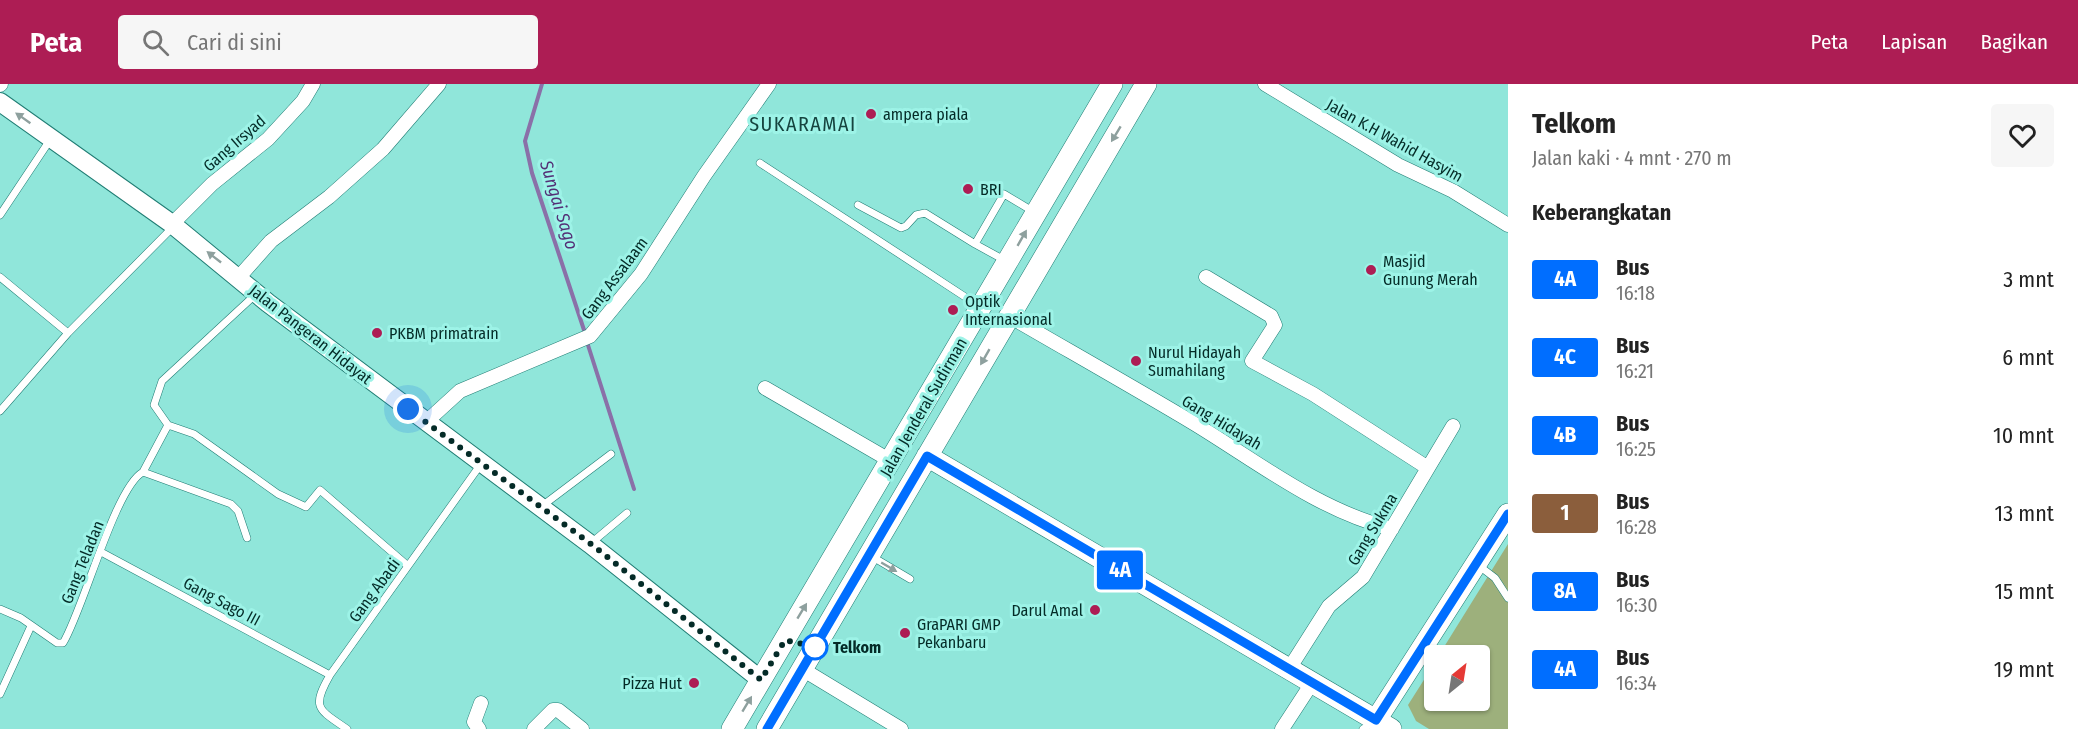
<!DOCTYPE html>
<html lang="id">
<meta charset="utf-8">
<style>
:root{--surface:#fff;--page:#f6f6f6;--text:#222;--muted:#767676;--accent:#ad1d54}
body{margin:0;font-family:"Fira Sans Condensed",sans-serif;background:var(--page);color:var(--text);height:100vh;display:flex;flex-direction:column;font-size:22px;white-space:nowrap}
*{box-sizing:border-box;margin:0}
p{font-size:20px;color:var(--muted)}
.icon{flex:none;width:33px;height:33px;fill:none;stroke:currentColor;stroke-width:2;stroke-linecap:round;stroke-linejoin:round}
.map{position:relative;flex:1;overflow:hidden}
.side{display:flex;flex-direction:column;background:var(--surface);width:570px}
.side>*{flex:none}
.badge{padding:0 12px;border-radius:4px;font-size:21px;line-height:39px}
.needle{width:39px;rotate:30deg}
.fabs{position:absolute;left:1424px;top:561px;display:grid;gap:12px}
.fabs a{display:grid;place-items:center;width:66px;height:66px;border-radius:6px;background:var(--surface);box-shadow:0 2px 4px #0004;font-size:30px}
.you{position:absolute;width:30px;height:30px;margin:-15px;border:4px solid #fff;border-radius:50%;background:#1a73e8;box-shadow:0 0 0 9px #1a73e833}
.map>.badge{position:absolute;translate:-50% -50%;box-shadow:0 0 0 3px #fff}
h2{padding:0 24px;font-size:22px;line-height:54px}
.round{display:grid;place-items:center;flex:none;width:63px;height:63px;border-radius:6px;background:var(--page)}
.summary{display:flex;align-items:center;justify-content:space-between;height:102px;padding:0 24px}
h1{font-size:28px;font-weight:700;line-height:45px}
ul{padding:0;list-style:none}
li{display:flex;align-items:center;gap:18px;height:78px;padding:0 24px}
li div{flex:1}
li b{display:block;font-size:22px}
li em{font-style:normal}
li .badge{min-width:66px;font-weight:700;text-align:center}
header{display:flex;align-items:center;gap:36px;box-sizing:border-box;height:84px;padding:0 30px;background:var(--accent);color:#fff}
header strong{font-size:28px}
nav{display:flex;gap:33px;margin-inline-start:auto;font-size:21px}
.search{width:420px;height:54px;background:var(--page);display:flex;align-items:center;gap:15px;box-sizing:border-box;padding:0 21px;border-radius:6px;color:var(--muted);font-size:22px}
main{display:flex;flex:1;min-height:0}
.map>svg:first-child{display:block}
</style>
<header>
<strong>Peta</strong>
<div class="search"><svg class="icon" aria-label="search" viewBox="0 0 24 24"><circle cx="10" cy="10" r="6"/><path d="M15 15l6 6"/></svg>Cari di sini</div>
<nav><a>Peta</a><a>Lapisan</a><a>Bagikan</a></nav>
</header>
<main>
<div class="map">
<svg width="1508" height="645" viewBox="0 0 1508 645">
<rect width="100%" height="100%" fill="#90e6da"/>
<path fill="#9db07c" d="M 1508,460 L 1508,645 L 1429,645 L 1416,637 L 1408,621 L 1434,580 L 1434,616 L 1479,616 L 1479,572 L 1439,571 Z"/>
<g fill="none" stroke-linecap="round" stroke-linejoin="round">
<path stroke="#8a70a8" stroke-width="4" d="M 542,0 L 525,57 L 532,89 L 585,249
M 587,258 L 634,405"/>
<g stroke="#207d74" stroke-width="8">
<path id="service" d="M 760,79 L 979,222
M 858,121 L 901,144 L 906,142 L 916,131 L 925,129 L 975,160
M 0,131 L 50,56
M 1006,177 L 975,160 L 1004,110 L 1034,128
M 0,193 L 68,249
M 0,327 L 68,249 L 174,142
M 168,341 L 194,350 L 278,410 L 306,423 L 320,406 L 408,482
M 143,388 L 168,341 L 154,321 L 162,297 L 255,211
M 542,422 L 611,370
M 590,460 L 627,429
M 101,468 L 330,591
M 871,472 L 910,495
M 1478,481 L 1495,494 L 1508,514
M 0,525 L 21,534 L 57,559 L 63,559 C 83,527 115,403 143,388 L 231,420 L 238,427 L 247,454
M 0,610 L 31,542
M 347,645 C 318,625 311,624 330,591 L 481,380
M 1363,645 L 1374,638"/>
</g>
<g stroke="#207d74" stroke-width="15">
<path id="minor" d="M 1265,0 L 1398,81 L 1453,107 L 1508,141
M 0,1 L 1,0
M 172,140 L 212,100 L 268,55 L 303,17 L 313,0
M 239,193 L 271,157 L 329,113 L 383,65 L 439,0
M 1206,193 L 1271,232 L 1275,241 L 1252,277 L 1313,310 L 1428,384
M 1009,232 C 1071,268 1133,303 1195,340 C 1259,379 1318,426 1392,445
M 765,304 L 891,377
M 426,338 L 460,307 L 590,252 L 641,190 L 704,92 L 769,0
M 802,585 L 901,645
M 1289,585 L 1329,522 L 1363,493 L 1453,342
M 479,645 L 474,638 L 481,619
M 534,645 L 553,626 L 558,626 L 582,645
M 1282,645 L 1312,599"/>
</g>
<g stroke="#207d74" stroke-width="20">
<path id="secondary" d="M 0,18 L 172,140 L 268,219 L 590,460 L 761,596"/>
</g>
<g stroke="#207d74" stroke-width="22">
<path id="primary" d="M 927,372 L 1391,645
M 1376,636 L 1508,430
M 732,645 L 1112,0
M 767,645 L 1146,0"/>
</g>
<use href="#service" stroke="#fff" stroke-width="7"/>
<use href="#minor" stroke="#fff" stroke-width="14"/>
<use href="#secondary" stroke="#fff" stroke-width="18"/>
<use href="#primary" stroke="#fff" stroke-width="21"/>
</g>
<defs><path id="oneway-solid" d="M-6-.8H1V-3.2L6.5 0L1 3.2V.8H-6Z" transform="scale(1.5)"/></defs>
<g fill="#8ea09e">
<use href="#oneway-solid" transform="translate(23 34) rotate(-145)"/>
<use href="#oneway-solid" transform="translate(1116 50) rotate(121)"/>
<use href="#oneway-solid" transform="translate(1022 154) rotate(-60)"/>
<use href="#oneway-solid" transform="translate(214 173) rotate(-142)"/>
<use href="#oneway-solid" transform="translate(985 273) rotate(120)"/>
<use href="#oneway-solid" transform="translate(889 483) rotate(30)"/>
<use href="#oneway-solid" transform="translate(802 527) rotate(-59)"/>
<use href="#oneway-solid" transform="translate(747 620) rotate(-59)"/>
</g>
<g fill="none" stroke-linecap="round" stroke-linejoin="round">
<g stroke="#fff" stroke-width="14">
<path id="line" d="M 767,645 L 927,372 L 1376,636 L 1508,430"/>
</g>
<use href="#line" stroke="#006eff" stroke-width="9"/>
<path stroke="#042b27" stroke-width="6" stroke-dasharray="0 10.8" d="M 408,325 L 591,460 L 761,596 L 785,556 L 815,563"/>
</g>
<g fill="#ad1d54" stroke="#9df3e7" stroke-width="2">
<circle cx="871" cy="30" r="6"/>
<circle cx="968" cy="105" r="6"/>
<circle cx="1371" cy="186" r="6"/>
<circle cx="953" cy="226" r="6"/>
<circle cx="377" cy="249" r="6"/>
<circle cx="1136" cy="277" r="6"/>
<circle cx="1095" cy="526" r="6"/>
<circle cx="905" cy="549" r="6"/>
<circle cx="694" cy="599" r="6"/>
</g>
<circle fill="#fff" stroke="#006eff" stroke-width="3" cx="815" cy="563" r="12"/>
<g text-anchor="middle" stroke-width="6" stroke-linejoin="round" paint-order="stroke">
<g font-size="16" fill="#042b27" stroke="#9df3e7" text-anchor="start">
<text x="883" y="36">ampera piala</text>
<text x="980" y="111">BRI</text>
<text x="1383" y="183">Masjid<tspan x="1383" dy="18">Gunung Merah</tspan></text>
<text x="965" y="223">Optik<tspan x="965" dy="18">Internasional</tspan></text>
<text x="389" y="255">PKBM primatrain</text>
<text x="1148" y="274">Nurul Hidayah<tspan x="1148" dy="18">Sumahilang</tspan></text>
<text x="1083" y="532" text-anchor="end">Darul Amal</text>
<text x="917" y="546">GraPARI GMP<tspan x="917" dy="18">Pekanbaru</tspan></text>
<text x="682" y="605" text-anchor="end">Pizza Hut</text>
</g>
<g font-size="16" fill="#042b27" stroke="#9df3e7">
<text transform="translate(1395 56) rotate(29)" y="6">Jalan K.H Wahid Hasyim</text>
<text transform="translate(234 59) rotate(-41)" y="6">Gang Irsyad</text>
<text transform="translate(614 194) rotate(-53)" y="6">Gang Assalaam</text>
<text transform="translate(311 250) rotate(38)" y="6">Jalan Pangeran Hidayat</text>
<text transform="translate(923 323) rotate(-60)" y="6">Jalan Jenderal Sudirman</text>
<text transform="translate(1222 338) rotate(31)" y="6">Gang Hidayah</text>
<text transform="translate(1372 445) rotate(-59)" y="6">Gang Sukma</text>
<text transform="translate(82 478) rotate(-68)" y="6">Gang Teladan</text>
<text transform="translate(374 506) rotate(-54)" y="6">Gang Abadi</text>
<text transform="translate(222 517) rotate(28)" y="6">Gang Sago III</text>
</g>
<g font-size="16" font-weight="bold" fill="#042b27" stroke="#9df3e7" text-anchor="start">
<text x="833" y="569">Telkom</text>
</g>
<g font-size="18" font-style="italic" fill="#533076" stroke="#9df3e7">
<text transform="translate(559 121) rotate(73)" y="6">Sungai Sago</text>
</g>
<g font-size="20" letter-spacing="1.5" fill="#16443f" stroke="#9df3e7">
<text x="803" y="47">SUKARAMAI</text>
</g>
</g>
</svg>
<div class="fabs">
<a><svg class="needle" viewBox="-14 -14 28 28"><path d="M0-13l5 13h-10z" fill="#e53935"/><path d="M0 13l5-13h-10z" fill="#767676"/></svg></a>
</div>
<div class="you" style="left:408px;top:325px"></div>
<b class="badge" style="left:1120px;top:486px;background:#006eff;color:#fff">4A</b>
</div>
<section class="side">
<div class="summary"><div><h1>Telkom</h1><p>Jalan kaki · 4 mnt · 270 m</p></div><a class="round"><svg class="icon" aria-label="heart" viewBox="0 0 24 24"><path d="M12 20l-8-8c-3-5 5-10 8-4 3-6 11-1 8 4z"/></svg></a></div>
<h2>Keberangkatan</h2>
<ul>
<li><span class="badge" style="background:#006eff;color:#fff">4A</span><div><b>Bus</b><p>16:18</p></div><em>3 mnt</em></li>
<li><span class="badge" style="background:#006eff;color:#fff">4C</span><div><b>Bus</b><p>16:21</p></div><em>6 mnt</em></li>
<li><span class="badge" style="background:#006eff;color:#fff">4B</span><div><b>Bus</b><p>16:25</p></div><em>10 mnt</em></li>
<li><span class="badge" style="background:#8b5e3c;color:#fff">1</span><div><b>Bus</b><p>16:28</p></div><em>13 mnt</em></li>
<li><span class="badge" style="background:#006eff;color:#fff">8A</span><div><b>Bus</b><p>16:30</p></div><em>15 mnt</em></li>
<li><span class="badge" style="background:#006eff;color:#fff">4A</span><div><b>Bus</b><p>16:34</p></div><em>19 mnt</em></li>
</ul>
</section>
</main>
